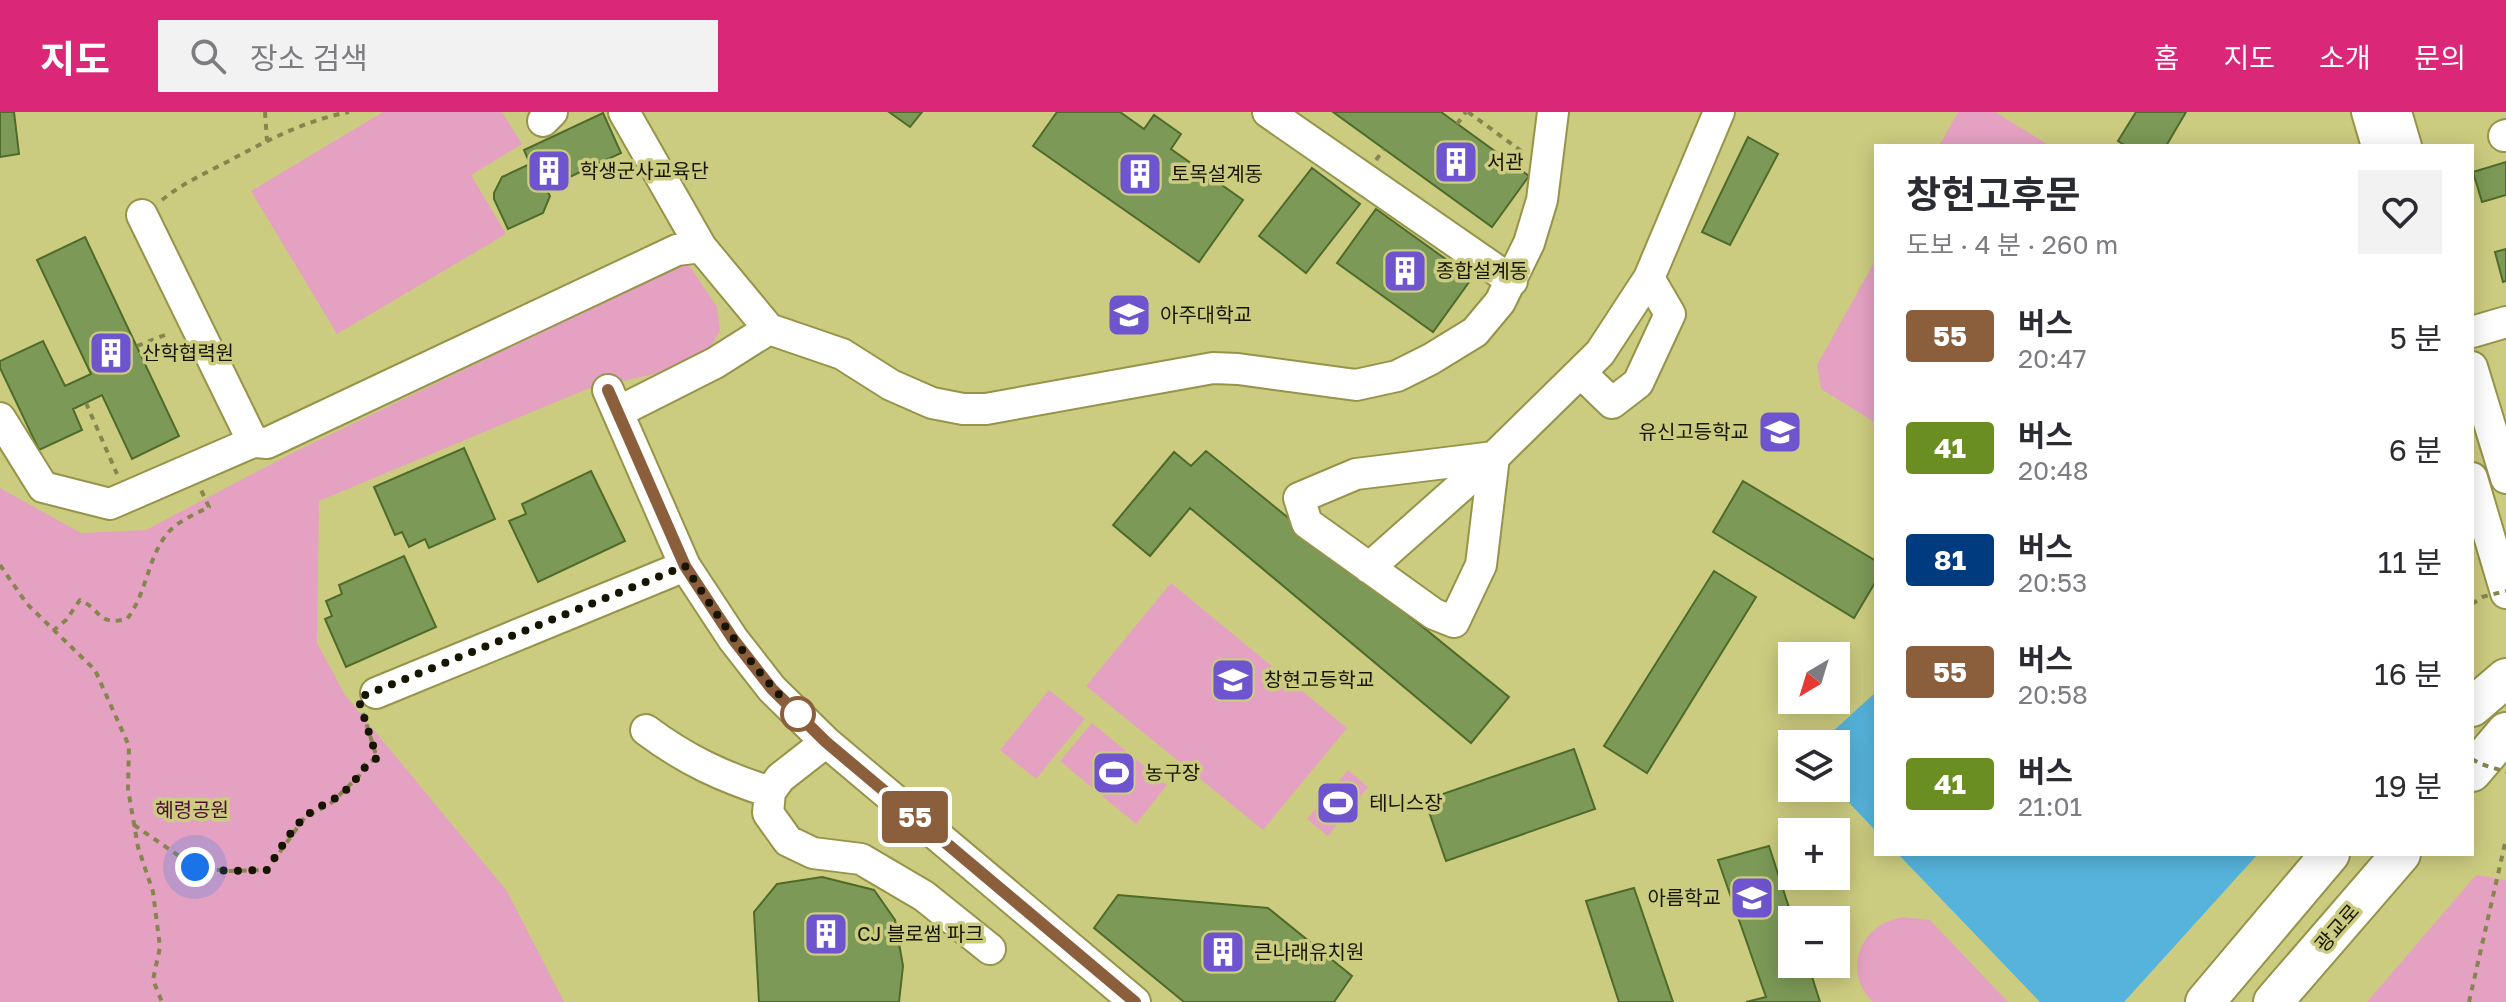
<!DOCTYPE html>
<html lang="ko">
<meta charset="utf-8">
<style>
:root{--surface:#fff;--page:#f2f2f3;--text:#2b2b33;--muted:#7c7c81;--accent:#db2777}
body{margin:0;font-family:"Golos Text","Noto Sans KR",sans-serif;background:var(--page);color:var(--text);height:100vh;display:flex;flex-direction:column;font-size:30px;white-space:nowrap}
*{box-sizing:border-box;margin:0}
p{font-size:26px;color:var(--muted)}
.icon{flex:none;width:44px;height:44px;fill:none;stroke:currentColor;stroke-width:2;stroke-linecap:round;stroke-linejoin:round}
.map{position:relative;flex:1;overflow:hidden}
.details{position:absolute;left:1874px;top:32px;width:600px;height:712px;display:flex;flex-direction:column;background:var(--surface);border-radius:0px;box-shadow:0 4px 20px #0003}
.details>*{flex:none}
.badge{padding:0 16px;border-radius:6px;font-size:28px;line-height:52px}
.needle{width:52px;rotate:218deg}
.controls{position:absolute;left:1778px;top:530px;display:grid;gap:16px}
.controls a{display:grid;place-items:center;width:72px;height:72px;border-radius:0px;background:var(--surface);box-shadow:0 4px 20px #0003;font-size:40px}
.you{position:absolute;width:40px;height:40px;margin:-20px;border:6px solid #fff;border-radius:50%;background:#1a73e8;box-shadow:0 0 0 12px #1a73e833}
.map>.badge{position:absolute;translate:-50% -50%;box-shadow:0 0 0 4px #fff}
.round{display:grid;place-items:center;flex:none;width:84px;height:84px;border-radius:0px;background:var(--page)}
.headline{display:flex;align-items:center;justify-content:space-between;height:136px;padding:0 32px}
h1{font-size:38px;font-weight:700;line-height:60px}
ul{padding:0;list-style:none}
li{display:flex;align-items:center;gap:24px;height:112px;padding:0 32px}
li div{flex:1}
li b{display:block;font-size:30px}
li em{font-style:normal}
li .badge{min-width:88px;font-weight:700;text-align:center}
header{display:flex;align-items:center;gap:48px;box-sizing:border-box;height:112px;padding:0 40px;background:var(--accent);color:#fff}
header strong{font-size:38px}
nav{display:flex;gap:44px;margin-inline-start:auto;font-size:28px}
.search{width:560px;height:72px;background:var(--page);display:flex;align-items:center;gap:20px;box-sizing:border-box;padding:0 28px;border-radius:0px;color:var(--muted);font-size:30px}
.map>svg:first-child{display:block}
</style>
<header>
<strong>지도</strong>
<div class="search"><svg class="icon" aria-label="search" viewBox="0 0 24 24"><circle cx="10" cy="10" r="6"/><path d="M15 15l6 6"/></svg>장소 검색</div>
<nav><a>홈</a><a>지도</a><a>소개</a><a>문의</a></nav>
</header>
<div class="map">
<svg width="2506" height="890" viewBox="0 0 2506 890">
<rect width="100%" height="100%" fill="#cccc80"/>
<path fill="#e5a1c2" d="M 383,0 L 502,0 L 522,32 L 471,63 L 506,122 L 337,222 L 251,79 Z
M 1958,0 L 1995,0 L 2050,34 L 1939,34 Z
M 1876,147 L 1876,311 L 1821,277 L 1817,253 Z
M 687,150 L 717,195 L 720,219 L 707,241 L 654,262 L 587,277 L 319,389 L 317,531 L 345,583 L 507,779 L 564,890 L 0,890 L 0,376 L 81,421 L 146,418 L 294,340 Z
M 1171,471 L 1347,616 L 1263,718 L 1086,574 Z
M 1049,578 L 1085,607 L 1036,667 L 1000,638 Z
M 1092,611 L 1167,673 L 1136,712 L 1060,649 Z
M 1348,658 L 1368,675 L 1328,724 L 1307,707 Z
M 2476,763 L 2506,768 L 2506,890 L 2367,890 Z
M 1902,805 L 1930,808 L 2008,890 L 1873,890 C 1852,870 1851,839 1874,818 C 1882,810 1892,808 1902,805 Z"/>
<path fill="#56b4dc" d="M 1876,580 L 1876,719 L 1835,676 L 1836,632 L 1819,632 Z
M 1898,742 L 2258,742 L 2124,890 L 2040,890 Z"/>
<path fill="#7c9957" stroke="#4f6b29" stroke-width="2" d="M 0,0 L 14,0 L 19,42 L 0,45 Z
M 889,0 L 922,0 L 910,15 Z
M 1057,0 L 1120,0 L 1144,17 L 1154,3 L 1181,22 L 1171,37 L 1243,88 L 1199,150 L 1033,34 Z
M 1333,0 L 1441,0 L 1529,64 L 1492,115 Z
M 2136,0 L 2186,0 L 2166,34 L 2126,34 L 2118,29 Z
M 603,1 L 621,41 L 546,76 L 550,84 L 543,101 L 508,117 L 494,87 L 494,81 L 502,65 L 530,52 L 524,38 Z
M 1748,25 L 1778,42 L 1730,133 L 1702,120 Z
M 2506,50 L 2506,83 L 2482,90 L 2473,60 Z
M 1312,56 L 1360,92 L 1306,161 L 1259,124 Z
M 1376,97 L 1472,166 L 1433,220 L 1337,151 Z
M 85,125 L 179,324 L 132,347 L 102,283 L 73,297 L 82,318 L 39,338 L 0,256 L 0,249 L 43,229 L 65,274 L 91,262 L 37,148 Z
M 2506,137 L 2506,169 L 2503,170 L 2495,140 Z
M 464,336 L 495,407 L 429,436 L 425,427 L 409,435 L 402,420 L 395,423 L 374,375 Z
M 1206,339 L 1509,585 L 1471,631 L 1190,396 L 1150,444 L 1113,413 L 1174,340 L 1191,354 Z
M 591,359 L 625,429 L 538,470 L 509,409 L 526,402 L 522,392 Z
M 1743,369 L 1876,449 L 1876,469 L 1854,506 L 1713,420 Z
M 404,444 L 436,515 L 346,555 L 325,507 L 332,504 L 326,489 L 342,482 L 339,473 Z
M 1714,459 L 1756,485 L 1647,661 L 1604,634 Z
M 1574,637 L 1595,697 L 1446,749 L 1425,688 Z
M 1769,734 L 1793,808 L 1792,852 L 1808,852 L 1820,890 L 1746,890 L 1766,885 L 1718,748 Z
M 822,765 L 874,778 L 895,808 L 903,854 L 899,890 L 759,890 L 754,800 L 777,772 Z
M 1634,776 L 1673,890 L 1619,890 L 1586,789 Z
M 1118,783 L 1268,796 L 1352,864 L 1334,890 L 1184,890 L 1094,816 Z"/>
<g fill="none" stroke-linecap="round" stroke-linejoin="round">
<g stroke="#959449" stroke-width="34">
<path id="minor" d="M 624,0 L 701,135 L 769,217 L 842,242 L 891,273 L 932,291 L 963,297 L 986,297 L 1213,256 L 1238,257 L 1356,273 L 1397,264 L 1431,247 L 1475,220 L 1500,190 L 1529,131 L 1542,88 L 1553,0
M 1268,0 L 1512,169
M 2367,0 L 2377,34
M 2396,0 L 2406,34
M 543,9 L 552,0
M 2504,24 L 2506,23
M 142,103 L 253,330
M 2472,220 L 2506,210
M 2472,255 L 2506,366
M 1581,261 L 1612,291 L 1638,271 L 1670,202 L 1649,166
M 608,278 L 685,454 L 733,527 L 772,577 L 826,630 L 1135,890
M 618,300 L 715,251 L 769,217
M 0,306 L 43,375 L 110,392 L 253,330 L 267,331 L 677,138 L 701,135
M 1494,345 L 1481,453 L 1454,510 L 1434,502 L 1307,411 L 1299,386 L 1356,362 Z
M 2472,366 L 2506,481
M 1369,456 L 1494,345 L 1600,241 L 1649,166 L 1719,0
M 376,581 L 685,454
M 646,618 C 686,648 723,665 770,680
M 826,630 L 780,666 L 770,680 L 768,701 L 788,729 L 813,741 L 861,747 L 924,784 L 990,837"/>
</g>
<g stroke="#959449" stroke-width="42">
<path id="major" d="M 2472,595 L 2506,566
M 2472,660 L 2506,620
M 2205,890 L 2330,742
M 2273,890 L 2401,742"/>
</g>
<path stroke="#86854e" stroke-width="4" stroke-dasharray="6 6" stroke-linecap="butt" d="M 265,0 L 267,29
M 1468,0 L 1524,41
M 1457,12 L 1466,0
M 1376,48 L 1384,37
M 162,88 C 180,73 200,64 221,53 C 263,31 302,9 349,0
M 137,234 L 170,221
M 86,291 L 117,362
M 0,453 L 27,492 L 95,558 L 129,634 L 128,677 L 138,735 L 153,780 L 160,835 L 153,868 L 162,890
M 53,519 L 66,508 L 80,488 C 102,498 97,514 127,507 C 147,481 147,447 167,422 C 176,410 195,402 209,395 L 201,378
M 134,713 L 195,755 L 227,759 L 267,758 L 305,705 L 330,692 L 359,664 L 364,653 L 377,646 L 363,601
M 2469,890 L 2506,727"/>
<use href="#minor" stroke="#fff" stroke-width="30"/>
<use href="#major" stroke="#fff" stroke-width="38"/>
<path stroke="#86854e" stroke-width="4" stroke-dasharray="6 6" stroke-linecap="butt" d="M 2472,492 L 2482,485 L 2506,479
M 2472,647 L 2481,652 L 2506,660"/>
</g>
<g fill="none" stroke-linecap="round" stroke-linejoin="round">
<g stroke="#fff" stroke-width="18">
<path id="line" d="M 608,278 L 685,454 L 733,527 L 772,577 L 826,630 L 1135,890"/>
</g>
<use href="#line" stroke="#8b5e3c" stroke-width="12"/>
<path stroke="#161500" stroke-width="8" stroke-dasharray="0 14.4" d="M 195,755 L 227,759 L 267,758 C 278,741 290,719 304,706 C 316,694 334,690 347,677 C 359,666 362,654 377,646 L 358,586 L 685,454 C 719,506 753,559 798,602"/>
</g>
<defs>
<g id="building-square" transform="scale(2.3)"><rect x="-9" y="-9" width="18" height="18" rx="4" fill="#6e54ce" stroke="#cccc80"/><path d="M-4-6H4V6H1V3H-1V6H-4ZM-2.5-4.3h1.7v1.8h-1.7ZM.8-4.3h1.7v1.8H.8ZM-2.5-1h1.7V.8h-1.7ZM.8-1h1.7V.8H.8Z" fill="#fff"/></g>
<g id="university-square" transform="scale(2.3)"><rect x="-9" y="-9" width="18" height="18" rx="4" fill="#6e54ce" stroke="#cccc80"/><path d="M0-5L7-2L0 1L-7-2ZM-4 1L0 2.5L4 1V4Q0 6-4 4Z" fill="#fff"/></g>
<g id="school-square" transform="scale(2.3)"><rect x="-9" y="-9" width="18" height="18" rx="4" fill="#6e54ce" stroke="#cccc80"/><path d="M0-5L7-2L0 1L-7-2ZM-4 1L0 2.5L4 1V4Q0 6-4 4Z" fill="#fff"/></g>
<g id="stadium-square" transform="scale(2.3)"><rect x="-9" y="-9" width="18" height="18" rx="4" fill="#6e54ce" stroke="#cccc80"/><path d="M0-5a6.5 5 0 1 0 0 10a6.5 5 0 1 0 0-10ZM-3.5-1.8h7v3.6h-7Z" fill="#fff"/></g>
</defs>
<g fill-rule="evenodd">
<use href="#building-square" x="1456" y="50"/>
<use href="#building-square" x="549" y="59"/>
<use href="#building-square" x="1140" y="62"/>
<use href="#building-square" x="1405" y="159"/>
<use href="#university-square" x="1129" y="203"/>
<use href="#building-square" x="111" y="241"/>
<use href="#school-square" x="1780" y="320"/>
<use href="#school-square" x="1233" y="568"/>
<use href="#stadium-square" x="1114" y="661"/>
<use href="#stadium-square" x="1338" y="691"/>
<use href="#school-square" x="1752" y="786"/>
<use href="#building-square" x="826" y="822"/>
<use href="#building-square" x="1223" y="840"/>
</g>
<circle fill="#fff" stroke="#8b5e3c" stroke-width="4" cx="798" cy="602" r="16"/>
<g text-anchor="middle" stroke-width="7" stroke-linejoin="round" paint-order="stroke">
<g font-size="20" fill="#161500" stroke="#cccc80" text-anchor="start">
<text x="1487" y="57">서관</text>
<text x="580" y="66">학생군사교육단</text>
<text x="1171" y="69">토목설계동</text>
<text x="1436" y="166">종합설계동</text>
<text x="1160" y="210">아주대학교</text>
<text x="142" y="248">산학협력원</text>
<text x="1749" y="327" text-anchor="end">유신고등학교</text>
<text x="1264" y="575">창현고등학교</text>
<text x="1145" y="668">농구장</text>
<text x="1369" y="698">테니스장</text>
<text x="1721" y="793" text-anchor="end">아름학교</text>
<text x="857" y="829">CJ 블로썸 파크</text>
<text x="1254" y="847">큰나래유치원</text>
</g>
<g font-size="20" fill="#500b35" stroke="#cccc80">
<text x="192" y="705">혜령공원</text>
</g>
<g font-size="20" fill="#161500" stroke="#cccc80">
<text transform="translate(2337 816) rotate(-49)" y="7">광교로</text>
</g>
</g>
</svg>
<div class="controls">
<a><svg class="needle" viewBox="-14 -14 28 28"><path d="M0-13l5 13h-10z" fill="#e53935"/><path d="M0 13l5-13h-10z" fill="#7c7c81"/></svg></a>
<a><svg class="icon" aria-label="layers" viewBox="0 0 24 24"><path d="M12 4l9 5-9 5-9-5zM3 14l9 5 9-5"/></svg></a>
<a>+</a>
<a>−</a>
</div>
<div class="you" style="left:195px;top:755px"></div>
<b class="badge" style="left:915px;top:705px;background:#8b5e3c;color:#fff">55</b>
<section class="details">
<div class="headline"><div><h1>창현고후문</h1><p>도보 · 4 분 · 260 m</p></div><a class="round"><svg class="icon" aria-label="heart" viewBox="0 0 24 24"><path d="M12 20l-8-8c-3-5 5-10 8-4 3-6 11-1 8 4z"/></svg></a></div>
<ul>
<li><span class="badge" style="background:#8b5e3c;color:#fff">55</span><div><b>버스</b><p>20:47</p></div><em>5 분</em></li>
<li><span class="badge" style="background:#6b8e23;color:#fff">41</span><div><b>버스</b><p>20:48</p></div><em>6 분</em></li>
<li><span class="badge" style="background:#003b80;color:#fff">81</span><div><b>버스</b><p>20:53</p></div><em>11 분</em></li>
<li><span class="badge" style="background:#8b5e3c;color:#fff">55</span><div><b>버스</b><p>20:58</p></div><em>16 분</em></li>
<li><span class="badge" style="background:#6b8e23;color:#fff">41</span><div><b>버스</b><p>21:01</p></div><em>19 분</em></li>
</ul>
</section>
</div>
